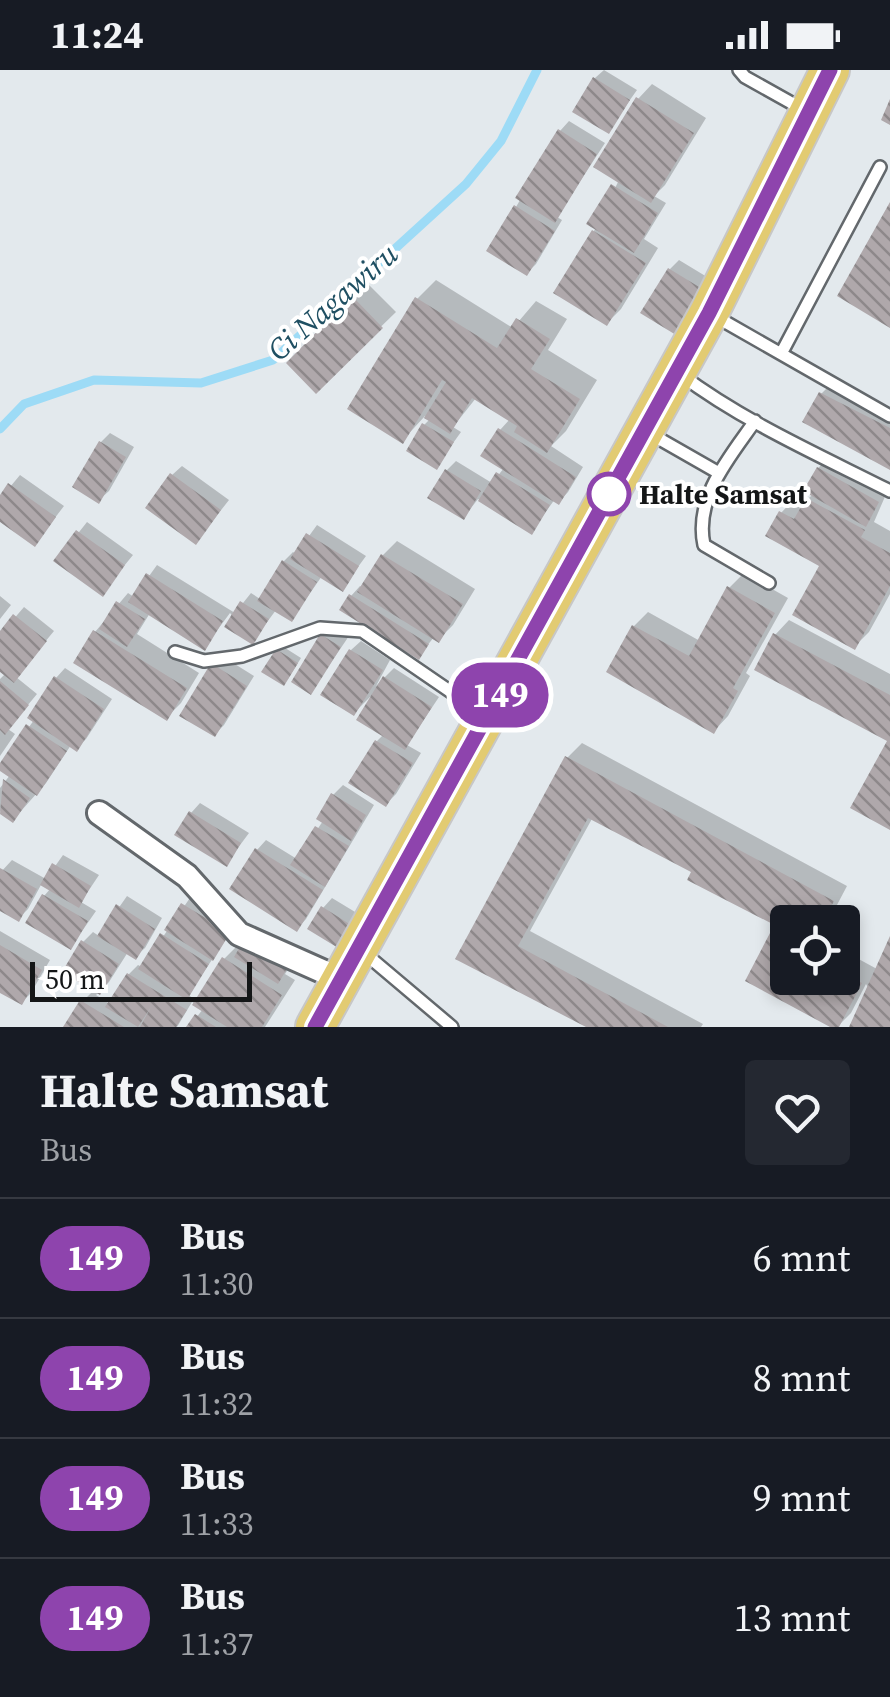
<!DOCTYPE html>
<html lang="id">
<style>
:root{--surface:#171b24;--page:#242831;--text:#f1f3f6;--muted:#9ea1a6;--line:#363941}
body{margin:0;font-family:"Source Serif 4",serif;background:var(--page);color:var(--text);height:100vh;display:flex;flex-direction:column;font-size:38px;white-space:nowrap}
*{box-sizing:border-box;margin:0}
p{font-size:32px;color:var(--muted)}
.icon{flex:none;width:55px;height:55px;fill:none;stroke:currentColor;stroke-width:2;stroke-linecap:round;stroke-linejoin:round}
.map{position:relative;height:957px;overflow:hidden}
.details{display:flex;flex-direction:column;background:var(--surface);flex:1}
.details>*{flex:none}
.badge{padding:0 20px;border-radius:32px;font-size:35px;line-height:65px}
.buttons{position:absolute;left:770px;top:835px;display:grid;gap:20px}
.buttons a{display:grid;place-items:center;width:90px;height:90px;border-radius:10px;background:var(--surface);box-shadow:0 5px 15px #0003;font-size:50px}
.scale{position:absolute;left:30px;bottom:25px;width:222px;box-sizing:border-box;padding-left:10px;border:5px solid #141617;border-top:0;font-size:28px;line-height:35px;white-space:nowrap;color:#141617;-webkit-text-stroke:8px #fff;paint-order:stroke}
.map>.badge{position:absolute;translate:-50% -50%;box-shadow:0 0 0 5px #fff}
.round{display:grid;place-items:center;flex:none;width:105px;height:105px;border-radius:10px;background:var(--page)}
.overview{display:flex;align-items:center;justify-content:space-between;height:170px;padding:0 40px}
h1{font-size:48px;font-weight:700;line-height:75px}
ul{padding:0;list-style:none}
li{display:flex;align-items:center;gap:30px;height:120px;padding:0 40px;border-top:2px solid var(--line)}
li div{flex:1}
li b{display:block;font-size:38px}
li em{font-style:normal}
li .badge{min-width:110px;font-weight:700;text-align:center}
.status{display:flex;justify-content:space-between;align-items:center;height:70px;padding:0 50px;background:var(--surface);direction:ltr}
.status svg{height:28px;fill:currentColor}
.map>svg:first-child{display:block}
</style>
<div class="status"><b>11:24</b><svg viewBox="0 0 49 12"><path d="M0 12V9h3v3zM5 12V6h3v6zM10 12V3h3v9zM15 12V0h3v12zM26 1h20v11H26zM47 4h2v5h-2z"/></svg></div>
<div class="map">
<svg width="890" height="957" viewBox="0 0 890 957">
<defs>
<pattern id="building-back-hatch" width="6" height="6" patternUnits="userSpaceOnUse" patternTransform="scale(2.5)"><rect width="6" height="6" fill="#afa8ab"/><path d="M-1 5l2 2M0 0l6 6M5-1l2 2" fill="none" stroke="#8d888a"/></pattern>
</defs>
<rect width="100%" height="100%" fill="#e3e9ed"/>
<path fill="#0003" d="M 604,0 L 637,20 L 608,61 L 595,8 Z
M 652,14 L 706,48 L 665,115 L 654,126 L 666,133 L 644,169 L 658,178 L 621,239 L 607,253 L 594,161 L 619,110 L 638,29 Z
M 569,51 L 605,73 L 557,147 L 562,150 L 536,194 L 527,203 L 516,137 L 560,61 Z
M 679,190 L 712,210 L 685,253 L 670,199 Z
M 436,210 L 513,258 L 536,231 L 567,249 L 548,280 L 597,310 L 566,361 L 551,376 L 583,397 L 568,422 L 559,432 L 555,429 L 532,461 L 478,429 L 464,447 L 447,400 L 456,391 L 492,413 L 504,398 L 500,360 L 510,349 L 476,328 L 453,357 L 461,362 L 436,397 L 424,355 L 430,349 L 425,346 L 402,371 L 417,229 Z
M 368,214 L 396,242 L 316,320 L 289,293 Z
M 831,314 L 890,344 L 890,397 L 821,324 Z
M 110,363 L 134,377 L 109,421 L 99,430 L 101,372 Z
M 828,389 L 887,422 L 874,452 L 890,461 L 890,524 L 869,562 L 854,577 L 822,495 L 781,443 L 795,428 L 804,433 L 813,424 L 818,398 Z
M 182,396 L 229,430 L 196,472 L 172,405 Z
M 20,405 L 64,436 L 35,474 L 0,449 L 0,429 Z
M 87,452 L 133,485 L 102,523 L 57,490 Z
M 317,455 L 366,486 L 342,519 L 322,506 L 292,549 L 276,540 L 253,571 L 230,543 L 204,578 L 150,543 L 137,564 L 199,603 L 181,633 L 166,648 L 95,562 L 128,523 L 134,527 L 157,495 L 235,543 L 251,523 L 260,529 L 284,491 L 293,482 L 296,484 Z
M 397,471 L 475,519 L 453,555 L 438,570 L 434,567 L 419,586 L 351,526 L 360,516 L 363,518 L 383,485 Z
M 744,503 L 788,528 L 746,603 L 750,606 L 728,646 L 714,661 L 609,601 L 634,556 L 648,542 L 700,571 L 729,518 Z
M 0,526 L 11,535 L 0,549 Z
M 24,537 L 54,561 L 16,607 L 37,624 L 8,659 L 15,664 L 0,686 L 0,609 L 6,603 L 0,598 L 0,565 Z
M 789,550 L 890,604 L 890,670 L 775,565 Z
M 332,556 L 349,566 L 311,622 L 294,611 L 322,565 Z
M 361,571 L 390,590 L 376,616 L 394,598 L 439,627 L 407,675 L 421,683 L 396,724 L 386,734 L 377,671 L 384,664 L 372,625 L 354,643 L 351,580 Z
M 282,576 L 301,588 L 288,609 L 278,580 Z
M 222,586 L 254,606 L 224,655 L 215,664 L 213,595 Z
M 65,598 L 112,629 L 86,669 L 77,678 L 71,675 L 46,713 L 13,750 L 0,741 L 0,718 L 10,705 L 0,698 L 34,650 L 56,608 Z
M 582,673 L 847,816 L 828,852 L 788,852 L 788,908 L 842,908 L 842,880 L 877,899 L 890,871 L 890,957 L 866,914 L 851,943 L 837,957 L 748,910 L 772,865 L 781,856 L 694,801 L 593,747 L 530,861 L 703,954 L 701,957 L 592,957 L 459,888 L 567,688 Z
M 343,715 L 374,735 L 306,849 L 297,859 L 257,780 L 266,770 L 297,789 L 323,751 L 333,725 Z
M 200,733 L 249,763 L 226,794 L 191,743 Z
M 63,785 L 99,805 L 81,832 L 96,841 L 71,877 L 44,826 L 51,818 L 42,813 L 28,839 L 18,849 L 0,838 L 0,803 L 12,790 L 46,809 Z
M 192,825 L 237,853 L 188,925 L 198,931 L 224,889 L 238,875 L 296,887 L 285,904 L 295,910 L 265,957 L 189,957 L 203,939 L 192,932 L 177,957 L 66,957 L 82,932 L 95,919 L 83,872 L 93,862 L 99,866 L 127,826 L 162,848 L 145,878 L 135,887 L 128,882 L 109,912 L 96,925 L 110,934 L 129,904 L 138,895 L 142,897 Z
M 332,828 L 370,851 L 357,872 L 323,838 Z
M 0,861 L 50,890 L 31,923 L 22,932 L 0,920 Z"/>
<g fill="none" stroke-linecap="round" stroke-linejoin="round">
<path stroke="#9ddbf6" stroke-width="9" d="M 0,359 L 24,334 L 94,310 L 201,313 L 273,290 L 466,114 L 501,71 L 537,0"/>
</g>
<path fill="url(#building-back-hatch)" d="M 593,7 L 630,30 L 609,64 L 572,42 Z
M 636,27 L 694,63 L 651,133 L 593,97 Z
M 890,29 L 890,55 L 881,50 Z
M 558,59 L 597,84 L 555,153 L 515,128 Z
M 611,114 L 658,143 L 634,183 L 586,154 Z
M 890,132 L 890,258 L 837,226 Z
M 514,135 L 555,161 L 527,206 L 486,181 Z
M 592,160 L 646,193 L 607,256 L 553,223 Z
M 668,198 L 704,220 L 676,265 L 640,243 Z
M 352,226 L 383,258 L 316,324 L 286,293 Z
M 415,227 L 497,278 L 516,248 L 550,269 L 531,299 L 580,329 L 547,383 L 514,362 L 517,356 L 472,328 L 450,364 L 424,348 L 446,312 L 442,310 L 403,374 L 347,339 Z
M 819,322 L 890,358 L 890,400 L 802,352 Z
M 422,353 L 454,372 L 437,400 L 406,381 Z
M 498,358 L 576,407 L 559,435 L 480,386 Z
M 99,371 L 126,387 L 99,434 L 72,417 Z
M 817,397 L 879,432 L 866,457 L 803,421 Z
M 445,399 L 481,421 L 464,450 L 427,428 Z
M 496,402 L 550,435 L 532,465 L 478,431 Z
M 170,403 L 221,440 L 196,475 L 145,438 Z
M 8,413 L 56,447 L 35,477 L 0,452 L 0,425 Z
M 806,428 L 865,460 L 861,467 L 890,483 L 890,516 L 855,580 L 792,545 L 819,496 L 765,466 L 779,441 L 794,449 Z
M 76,460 L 125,495 L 103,527 L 53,491 Z
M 306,463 L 359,496 L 343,522 L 290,489 Z
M 381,484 L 463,534 L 439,573 L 357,522 Z
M 282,490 L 317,512 L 292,552 L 257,531 Z
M 146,503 L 223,551 L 205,581 L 128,532 Z
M 727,516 L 775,543 L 733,618 L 738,621 L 714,664 L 606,602 L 632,555 L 689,586 Z
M 349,524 L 429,574 L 419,590 L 339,540 Z
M 116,531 L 145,549 L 127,577 L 99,559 Z
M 240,531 L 269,549 L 253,575 L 224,557 Z
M 13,544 L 47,571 L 14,613 L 0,602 L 0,561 Z
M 93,560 L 187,618 L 167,651 L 73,593 Z
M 773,563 L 890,625 L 890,760 L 850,738 L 887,671 L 754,600 Z
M 320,564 L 341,577 L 311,625 L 291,612 Z
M 276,579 L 298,593 L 284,616 L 261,602 Z
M 349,579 L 383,600 L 354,646 L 320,625 Z
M 211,593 L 247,616 L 215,667 L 179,646 Z
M 54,606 L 104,639 L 77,682 L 27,648 Z
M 383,606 L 432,637 L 405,680 L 356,650 Z
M 0,611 L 29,635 L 5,665 L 0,660 Z
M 26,654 L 67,681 L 37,726 L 0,701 L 0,693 Z
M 375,670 L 413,693 L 386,737 L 348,713 Z
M 565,686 L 834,831 L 823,852 L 788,852 L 788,862 L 687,810 L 691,802 L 588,748 L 518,876 L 668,957 L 586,957 L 455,889 Z
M 3,709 L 30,728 L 13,753 L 0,744 Z
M 331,723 L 366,745 L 351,771 L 316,749 Z
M 189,741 L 241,773 L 227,797 L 174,765 Z
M 315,756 L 349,776 L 325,817 L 290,795 Z
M 255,778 L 323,820 L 297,862 L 229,819 Z
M 52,793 L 91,816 L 79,838 L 40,815 Z
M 0,798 L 37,819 L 19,852 L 0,841 Z
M 42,824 L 88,851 L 71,880 L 25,853 Z
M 181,833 L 230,863 L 213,891 L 164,860 Z
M 116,834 L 155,859 L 136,890 L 97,866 Z
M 321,836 L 362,862 L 348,884 L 307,859 Z
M 160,863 L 209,894 L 187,930 L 138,899 Z
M 770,863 L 788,873 L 788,908 L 842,908 L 842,902 L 862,913 L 839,957 L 830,957 L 745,911 Z
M 890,866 L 890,957 L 849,957 Z
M 81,870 L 119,894 L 100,925 L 62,902 Z
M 244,870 L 288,897 L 278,914 L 234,887 Z
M 0,875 L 42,900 L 22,935 L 0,923 Z
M 222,887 L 282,925 L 262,957 L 227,957 L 192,935 Z
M 127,903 L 187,940 L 176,957 L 140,957 L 151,937 L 138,957 L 105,937 Z
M 80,930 L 124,957 L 63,957 Z
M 195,944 L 216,957 L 186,957 Z"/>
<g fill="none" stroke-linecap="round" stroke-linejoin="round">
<g stroke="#63686c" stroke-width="16">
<path id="service" d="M 739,0 L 745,7 L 804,40
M 713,245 L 890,346
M 782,282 L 880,97
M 680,304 C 744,352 819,385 890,421
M 755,351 C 729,388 694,428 704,475 L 769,513
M 649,363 L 719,403
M 175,582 L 204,591 L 242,586 L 320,558 L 362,561 L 451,622 L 486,641
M 362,881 L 452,957"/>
</g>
<g stroke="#63686c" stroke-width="28">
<path id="minor" d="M 99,743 L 187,806 L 239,864 L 340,909"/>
</g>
<g stroke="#c7c7c7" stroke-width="42">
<path id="trunk" d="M 315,957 L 709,243 L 830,0"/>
</g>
<use href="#service" stroke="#fff" stroke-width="11"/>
<use href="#minor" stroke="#fff" stroke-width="22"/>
<use href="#trunk" stroke="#e2cb72" stroke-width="38"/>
</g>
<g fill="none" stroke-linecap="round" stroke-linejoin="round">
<g stroke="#fff" stroke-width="22">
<path id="line" d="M 315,957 L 709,243 L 830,0"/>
</g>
<use href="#line" stroke="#8e44ad" stroke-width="15"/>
</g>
<circle fill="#fff" stroke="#8e44ad" stroke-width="5" cx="609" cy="424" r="20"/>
<g text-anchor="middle" stroke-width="8" stroke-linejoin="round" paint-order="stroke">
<g font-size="28" font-weight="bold" fill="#141617" stroke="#fff" text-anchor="start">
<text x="639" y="434">Halte Samsat</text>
</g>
<g font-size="30" font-style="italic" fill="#1f4f62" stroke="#fff">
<text transform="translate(333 232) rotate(-41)" y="10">Ci Nagawiru</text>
</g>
</g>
</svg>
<div class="buttons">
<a><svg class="icon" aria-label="locate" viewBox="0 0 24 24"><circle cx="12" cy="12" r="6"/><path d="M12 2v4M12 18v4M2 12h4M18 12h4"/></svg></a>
</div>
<div class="scale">50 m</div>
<b class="badge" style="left:500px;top:625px;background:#8e44ad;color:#fff">149</b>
</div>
<section class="details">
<div class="overview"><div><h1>Halte Samsat</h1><p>Bus</p></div><a class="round"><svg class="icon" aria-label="heart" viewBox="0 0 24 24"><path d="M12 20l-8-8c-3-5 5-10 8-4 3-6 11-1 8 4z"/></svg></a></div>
<ul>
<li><span class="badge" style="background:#8e44ad;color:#fff">149</span><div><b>Bus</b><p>11:30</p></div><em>6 mnt</em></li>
<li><span class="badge" style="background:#8e44ad;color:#fff">149</span><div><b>Bus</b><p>11:32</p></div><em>8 mnt</em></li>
<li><span class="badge" style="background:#8e44ad;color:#fff">149</span><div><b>Bus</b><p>11:33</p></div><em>9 mnt</em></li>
<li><span class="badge" style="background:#8e44ad;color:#fff">149</span><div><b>Bus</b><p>11:37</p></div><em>13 mnt</em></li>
</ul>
</section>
